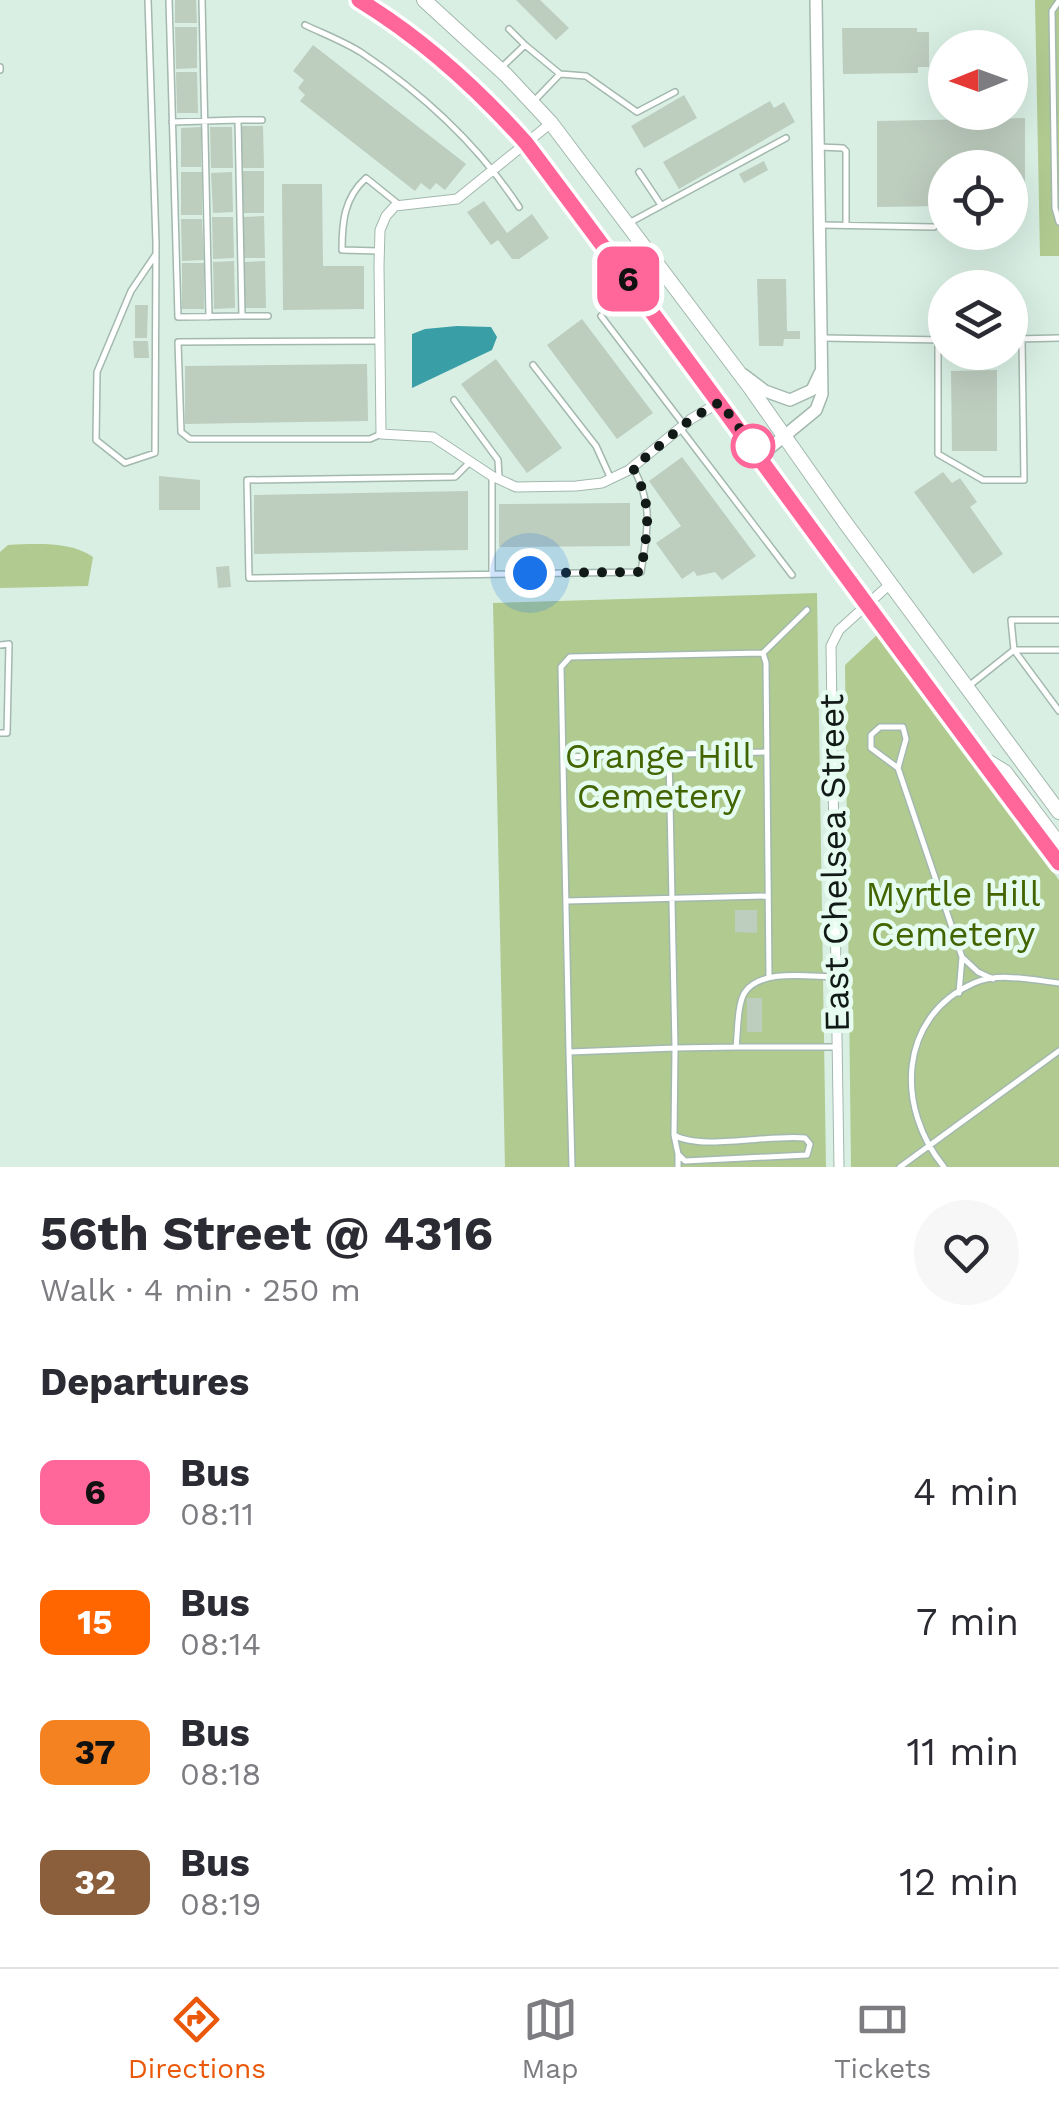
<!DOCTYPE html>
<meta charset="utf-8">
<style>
:root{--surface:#fff;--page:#f7f7f7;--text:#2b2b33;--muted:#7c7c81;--line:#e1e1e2;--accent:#ea580c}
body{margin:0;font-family:"Work Sans",sans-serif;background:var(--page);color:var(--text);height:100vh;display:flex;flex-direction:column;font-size:38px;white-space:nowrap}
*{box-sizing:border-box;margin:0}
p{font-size:32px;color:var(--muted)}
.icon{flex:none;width:55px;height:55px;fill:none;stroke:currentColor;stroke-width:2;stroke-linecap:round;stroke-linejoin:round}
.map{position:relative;height:1167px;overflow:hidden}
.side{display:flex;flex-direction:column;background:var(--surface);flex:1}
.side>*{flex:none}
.badge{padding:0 20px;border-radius:15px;font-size:35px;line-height:65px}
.needle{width:65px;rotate:269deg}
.controls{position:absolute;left:928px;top:30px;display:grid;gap:20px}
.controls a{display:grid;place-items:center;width:100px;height:100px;border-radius:50%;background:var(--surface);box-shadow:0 10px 40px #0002;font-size:50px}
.you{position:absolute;width:50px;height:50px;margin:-25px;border:8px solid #fff;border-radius:50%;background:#1a73e8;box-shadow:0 0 0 15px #1a73e833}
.map>.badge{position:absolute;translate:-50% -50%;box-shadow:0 0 0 5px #fff}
h2{padding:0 40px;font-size:38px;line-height:90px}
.round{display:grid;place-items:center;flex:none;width:105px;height:105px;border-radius:52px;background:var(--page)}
.overview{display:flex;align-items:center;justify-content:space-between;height:170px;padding:0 40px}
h1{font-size:48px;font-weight:700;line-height:75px}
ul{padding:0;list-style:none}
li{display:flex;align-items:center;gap:30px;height:130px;padding:0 40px}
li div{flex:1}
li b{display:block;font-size:38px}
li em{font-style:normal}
li .badge{min-width:110px;font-weight:700;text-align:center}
.tabs{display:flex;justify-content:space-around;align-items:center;height:140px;border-top:2px solid var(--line);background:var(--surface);font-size:28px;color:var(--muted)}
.tabs a{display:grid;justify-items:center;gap:5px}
.tabs .on{color:var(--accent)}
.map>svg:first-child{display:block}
</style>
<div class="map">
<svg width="1059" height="1167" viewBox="0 0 1059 1167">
<rect width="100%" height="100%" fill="#d9efe4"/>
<path fill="#b0ca90" d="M 1035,0 L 1059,0 L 1059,256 L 1040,256 Z
M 8,545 C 35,544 70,541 93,557 L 88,586 L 0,588 L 0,552 Z
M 817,593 L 826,1167 L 505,1167 L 493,603 Z
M 878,634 L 1059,880 L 1059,1167 L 851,1167 L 845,665 Z"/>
<path fill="#399ea5" d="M 457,326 L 491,327 L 497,337 L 492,350 L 412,388 L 412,334 L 425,329 Z"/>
<path fill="#bdcdbe" d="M 175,0 L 196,0 L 197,23 L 175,23 Z
M 516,0 L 540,0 L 569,28 L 556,40 Z
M 175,27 L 197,27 L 197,68 L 176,69 Z
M 842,28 L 917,28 L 917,32 L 929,32 L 929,67 L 918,67 L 918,73 L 843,74 Z
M 313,45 L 466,164 L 445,190 L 436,183 L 430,190 L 421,183 L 415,191 L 300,101 L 305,95 L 298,88 L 304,80 L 293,71 Z
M 176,72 L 197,72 L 198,113 L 177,113 Z
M 684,95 L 697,118 L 644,148 L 631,126 Z
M 770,101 L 774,108 L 784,102 L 795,122 L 679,189 L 663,162 Z
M 1025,118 L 1025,204 L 1010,205 L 1010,168 L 945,168 L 945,206 L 877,207 L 877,121 Z
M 242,126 L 263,126 L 264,168 L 242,168 Z
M 201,127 L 201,167 L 181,167 L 181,128 Z
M 210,127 L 232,127 L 233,168 L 211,168 Z
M 764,161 L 768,170 L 744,183 L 739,174 Z
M 242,171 L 264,171 L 264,213 L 243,213 Z
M 181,172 L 202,172 L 202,215 L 181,215 Z
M 232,172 L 233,212 L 213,213 L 211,173 Z
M 282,184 L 322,184 L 323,266 L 364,266 L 364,309 L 283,310 Z
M 484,201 L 507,233 L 532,214 L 549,238 L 519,259 L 512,259 L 498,240 L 491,245 L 467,212 Z
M 264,216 L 265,258 L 244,258 L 243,217 Z
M 212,217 L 233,217 L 234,258 L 213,259 Z
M 181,219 L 202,219 L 204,260 L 182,261 Z
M 234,261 L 235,308 L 214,309 L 213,262 Z
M 265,261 L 266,308 L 245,308 L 244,262 Z
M 182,263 L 204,263 L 204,309 L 182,309 Z
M 757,279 L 786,279 L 787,331 L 800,331 L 800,339 L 784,339 L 783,346 L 759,346 Z
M 135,305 L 148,305 L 147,338 L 135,338 Z
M 582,319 L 653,413 L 617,439 L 547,345 Z
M 133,341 L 148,341 L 149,358 L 134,358 Z
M 496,359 L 562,448 L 527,473 L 461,384 Z
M 367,364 L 368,421 L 185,424 L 185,366 Z
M 997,370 L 997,451 L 952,451 L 951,371 Z
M 682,457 L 756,556 L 722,580 L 715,572 L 697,576 L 694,571 L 682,579 L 656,543 L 681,526 L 649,481 Z
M 943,472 L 952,483 L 960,478 L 977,502 L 970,507 L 1003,554 L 973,574 L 914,492 Z
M 159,476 L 200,480 L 200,510 L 159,510 Z
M 468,491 L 468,550 L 254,554 L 254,495 Z
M 630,503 L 630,546 L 499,547 L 499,504 Z
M 229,566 L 231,587 L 218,588 L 216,567 Z
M 735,910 L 757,910 L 757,933 L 735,932 Z
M 747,998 L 762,998 L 762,1032 L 747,1032 Z"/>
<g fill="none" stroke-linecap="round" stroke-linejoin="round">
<g stroke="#a3b8ae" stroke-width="8">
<path id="service" d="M 148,0 L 156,243 L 155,453 L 125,463 L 96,440 L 97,372 L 131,291 L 156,254
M 169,0 L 178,317 L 242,316 L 238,120 L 172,122
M 202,0 L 209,317
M 1059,1 L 1052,11 L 1055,208 L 1059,222
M 305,25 C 324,34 345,42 362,53 C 423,94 479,146 519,207
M 509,29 L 525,45
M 0,67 L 0,70
M 502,67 L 525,45 L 560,74 L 586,76 L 637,112 L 675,92
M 534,101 L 560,74
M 238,120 L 262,120
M 819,147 L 843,148 L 846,151 L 846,225
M 639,172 L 661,205
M 629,223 L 786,138
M 821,225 L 934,227
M 379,251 L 342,250 C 342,222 344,198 366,178 L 397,203
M 242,316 L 268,316
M 601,316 L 684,425
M 823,338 L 945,340
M 1010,339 L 1059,338
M 938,340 L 938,454 L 983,480 L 1024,480 L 1022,339
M 380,341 L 178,342 L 181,432 L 190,439 L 370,439 L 381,434
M 533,365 L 596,446 L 611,479
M 454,400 L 498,460 L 499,477
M 680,428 L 792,575
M 470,462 L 455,477 L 247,480 L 249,578 L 641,572 C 647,530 654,509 634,469
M 492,477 L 492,574
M 1059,620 L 1011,620 L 1014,650 L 1059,650
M 0,645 L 9,644 L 7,733 L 0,733
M 763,653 L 766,663 L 769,977
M 970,685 L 1014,650 L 1059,711
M 563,757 L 765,752
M 898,768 L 906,739 L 903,727 L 880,727 L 871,735 L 871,748 L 898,768 L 962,957 L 978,972 L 993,979
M 566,901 L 768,896
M 836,977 C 811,977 762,968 745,992 C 737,1004 738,1031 736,1047 L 837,1047
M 959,993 L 962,957
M 569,1052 L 561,667 L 570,657 L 763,653 L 807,610
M 674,1135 L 678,1154 L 685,1161 L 807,1155 L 810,1144 L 805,1138 C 771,1134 701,1151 674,1135 L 675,1048 L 736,1047
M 678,1154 L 678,1167
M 572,1167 L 569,1052 L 675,1048 L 669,754
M 900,1167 L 1059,1051
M 944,1167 C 896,1109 897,1017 974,983 C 1000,972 1032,980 1059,983"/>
</g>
<g stroke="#a3b8ae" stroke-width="11">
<path id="minor" d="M 551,123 L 457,199 L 395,206 L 386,216 L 380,230 L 379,266 L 381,434 L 433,437 L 492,476 L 516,487 L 576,486 L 602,483 L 629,470 L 691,419 L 720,402
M 839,1167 L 831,646 L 839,630 L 890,584"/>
</g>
<g stroke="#a3b8ae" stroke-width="14">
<path id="tertiary" d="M 744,375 L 765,391 L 790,400 L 812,390 L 820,373
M 760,456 L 816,410 L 822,394 L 816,0"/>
</g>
<g stroke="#a3b8ae" stroke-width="16">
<path id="primary" d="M 359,0 C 423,39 477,87 526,143 C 705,382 879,625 1059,863
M 424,0 L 506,75 L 551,123 L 749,386 L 844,521 L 1059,812
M 987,761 L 1005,772 L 1059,844"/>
</g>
<use href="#service" stroke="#fff" stroke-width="5"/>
<use href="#minor" stroke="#fff" stroke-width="9"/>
<use href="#tertiary" stroke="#fff" stroke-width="11"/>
<use href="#primary" stroke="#fff" stroke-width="14"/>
</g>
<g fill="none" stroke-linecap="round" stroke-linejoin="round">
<g stroke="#fff" stroke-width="22">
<path id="line" d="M 359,0 C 423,39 476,87 526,143 C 706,382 879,625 1059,863"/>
</g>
<use href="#line" stroke="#f69" stroke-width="15"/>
<path stroke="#121a17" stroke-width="10" stroke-dasharray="0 18" d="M 530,573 L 641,572 C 647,529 654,508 633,468 L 691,419 L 720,402 L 760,456 L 753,446"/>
</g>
<circle fill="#fff" stroke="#f69" stroke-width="5" cx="753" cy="446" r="20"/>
<g text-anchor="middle" stroke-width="9" stroke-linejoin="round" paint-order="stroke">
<g font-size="35" fill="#436400" stroke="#e6fcf1">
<text x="659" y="768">Orange Hill<tspan x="659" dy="40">Cemetery</tspan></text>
<text x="953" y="906">Myrtle Hill<tspan x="953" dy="40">Cemetery</tspan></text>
</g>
<g font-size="35" fill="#121a17" stroke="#e6fcf1">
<text transform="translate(834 863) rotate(-91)" y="12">East Chelsea Street</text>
</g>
</g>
</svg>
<div class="controls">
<a><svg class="needle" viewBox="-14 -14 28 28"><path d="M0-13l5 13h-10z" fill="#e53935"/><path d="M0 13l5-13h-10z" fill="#7c7c81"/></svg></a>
<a><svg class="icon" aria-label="locate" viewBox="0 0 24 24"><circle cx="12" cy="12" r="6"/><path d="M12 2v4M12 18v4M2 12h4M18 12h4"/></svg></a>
<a><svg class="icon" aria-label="layers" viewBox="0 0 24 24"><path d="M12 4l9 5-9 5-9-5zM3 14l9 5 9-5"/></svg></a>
</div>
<div class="you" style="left:530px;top:573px"></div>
<b class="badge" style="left:628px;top:279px;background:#f69;color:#111">6</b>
</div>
<section class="side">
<div class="overview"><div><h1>56th Street @ 4316</h1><p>Walk · 4 min · 250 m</p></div><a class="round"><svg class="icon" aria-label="heart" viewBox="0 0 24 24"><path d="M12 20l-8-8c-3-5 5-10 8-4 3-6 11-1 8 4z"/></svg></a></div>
<h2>Departures</h2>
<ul>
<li><span class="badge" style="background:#f69;color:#111">6</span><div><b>Bus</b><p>08:11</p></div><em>4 min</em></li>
<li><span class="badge" style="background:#f60;color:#fff">15</span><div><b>Bus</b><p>08:14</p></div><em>7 min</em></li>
<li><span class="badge" style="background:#f58220;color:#111">37</span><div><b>Bus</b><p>08:18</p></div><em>11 min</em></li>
<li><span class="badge" style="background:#8b5e3c;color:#fff">32</span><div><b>Bus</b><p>08:19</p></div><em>12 min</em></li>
</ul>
</section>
<nav class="tabs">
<a class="on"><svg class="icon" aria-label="directions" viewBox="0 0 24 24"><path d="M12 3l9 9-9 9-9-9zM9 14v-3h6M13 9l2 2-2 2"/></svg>Directions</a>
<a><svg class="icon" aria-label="map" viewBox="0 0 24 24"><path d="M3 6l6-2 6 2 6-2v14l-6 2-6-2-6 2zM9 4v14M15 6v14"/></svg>Map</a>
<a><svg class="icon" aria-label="tickets" viewBox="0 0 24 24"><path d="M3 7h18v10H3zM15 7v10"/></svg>Tickets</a>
</nav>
